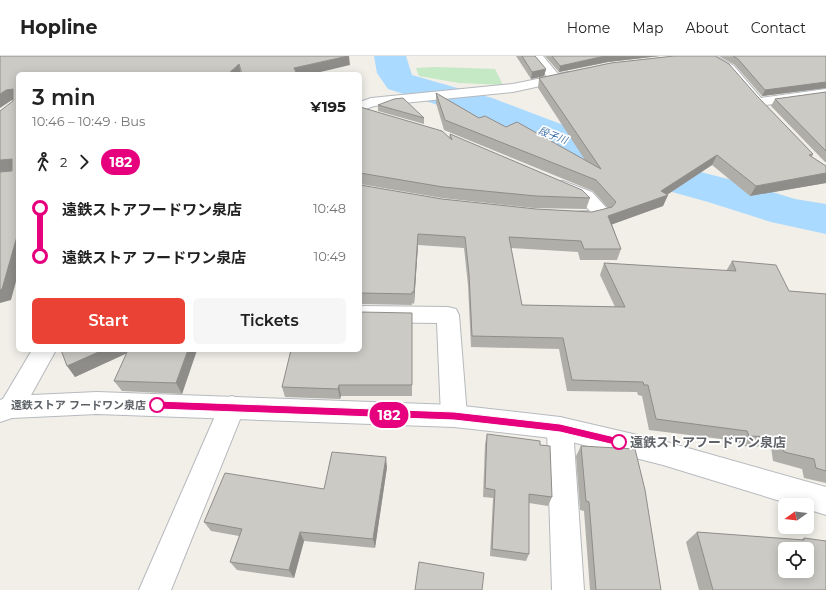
<!DOCTYPE html>
<meta charset="utf-8">
<style>
:root{--surface:#fff;--page:#f6f6f6;--text:#222;--muted:#767676;--line:#e0e0e0;--accent:#ea4335}
body{margin:0;font-family:Montserrat,"Noto Sans JP",sans-serif;background:var(--page);color:var(--text);height:100vh;display:flex;flex-direction:column;font-size:15px;white-space:nowrap}
*{box-sizing:border-box;margin:0}
p{font-size:13px;color:var(--muted)}
.icon{flex:none;width:22px;height:22px;fill:none;stroke:currentColor;stroke-width:2;stroke-linecap:round;stroke-linejoin:round}
.map{position:relative;flex:1;overflow:hidden}
.panel{position:absolute;left:16px;top:16px;width:346px;height:280px;display:flex;flex-direction:column;background:var(--surface);border-radius:6px;box-shadow:0 2px 10px #0003}
.panel>*{flex:none}
.badge{padding:0 8px;border-radius:13px;font-size:14px;line-height:26px}
.needle{width:26px;rotate:256deg}
.buttons{position:absolute;left:778px;top:442px;display:grid;gap:8px}
.buttons a{display:grid;place-items:center;width:36px;height:36px;border-radius:6px;background:var(--surface);box-shadow:0 2px 10px #0003;font-size:20px}
.map>.badge{position:absolute;translate:-50% -50%;box-shadow:0 0 0 2px #fff}
.legs{display:flex;align-items:center;gap:6px;height:44px;padding:0 16px;font-size:13px}
.legs p{margin-inline-start:auto}
.overview{display:flex;align-items:center;justify-content:space-between;height:68px;padding:0 16px}
h1{font-size:22px;font-weight:600;line-height:30px}
.primary-button{display:flex;gap:8px;margin-top:auto;padding:8px 16px}
.primary-button a{flex:1;height:46px;border-radius:6px;background:var(--accent);color:#fff;font-size:16px;font-weight:600;line-height:46px;text-align:center}
.primary-button a+a{background:var(--page);color:var(--text)}
ul{padding:0 16px;list-style:none}
li{display:flex;align-items:center;gap:14px;height:48px;font-size:15px}
li i{display:grid;place-items:center;width:6px;height:100%;margin:0 5px;background:currentColor}
li i::after{content:'';width:10px;height:10px;margin:-5px;border:3px solid;border-radius:50%;background:var(--surface)}
li p{margin-inline-start:auto}
li:first-child i{background:linear-gradient(#0000 50%,currentColor 0)}
li:last-child i{background:linear-gradient(currentColor 50%,#0000 0)}
header{display:flex;align-items:center;gap:24px;box-sizing:border-box;height:56px;padding:0 20px;background:var(--surface);border-bottom:1px solid var(--line)}
header strong{font-size:19px}
nav{display:flex;gap:22px;margin-inline-start:auto;font-size:14px}
.map>svg:first-child{display:block}
</style>
<header>
<strong>Hopline</strong>
<nav><a>Home</a><a>Map</a><a>About</a><a>Contact</a></nav>
</header>
<div class="map">
<svg width="826" height="534" viewBox="0 0 826 534">
<rect width="100%" height="100%" fill="#f1efe8"/>
<path fill="#c5e8c5" d="M 435,11 L 495,13 L 503,29 L 459,27 L 419,20 L 416,12 Z"/>
<g fill="none" stroke-linecap="round" stroke-linejoin="round">
<path fill="#aadaff" fill-rule="evenodd" d="M 374,0 L 406,0 L 412,19 L 492,42 L 661,106 L 740,126 L 795,143 L 826,148 L 826,178 L 771,166 L 708,146 L 629,124 L 466,58 L 388,33 L 377,17 Z"/>
<g stroke="#b5b8bc" stroke-width="2">
<path id="street" d="M 531,0 L 543,0 L 558,18 L 568,16 L 572,17 L 574,20 L 572,23 L 513,36 L 374,50 L 360,55 L 360,46 L 371,42 L 513,28 L 547,21 Z
M 701,0 L 716,0 L 734,10 L 761,42 L 826,33 L 826,41 L 758,50 L 753,49 L 726,16 Z
M 563,125 L 592,136 L 611,157 C 603,169 582,167 570,164 L 567,160 L 570,156 L 590,155 L 580,144 L 557,134 L 555,130 L 557,126 Z
M 360,250 L 448,251 L 456,253 L 459,259 L 467,360 L 463,368 L 454,371 L 445,368 L 441,360 L 437,267 L 360,266 Z
M 32,294 L 56,294 L 20,359 L 11,362 L 2,359 L 0,354 L 0,348 Z
M 232,340 L 241,343 L 245,351 L 171,534 L 139,534 L 219,351 L 223,343 Z
M 560,361 L 569,364 L 573,372 L 584,534 L 552,534 L 547,372 L 551,364 Z"/>
</g>
<g stroke="#b6babf" stroke-width="2">
<path id="secondary" d="M 97,336 L 454,349 L 560,361 L 663,385 L 826,431 L 826,459 L 807,453 L 807,449 L 793,449 L 663,409 L 560,383 L 454,371 L 97,358 L 12,362 L 0,366 L 0,344 L 11,340 Z"/>
</g>
<use href="#street" fill="#fff" fill-rule="evenodd"/>
<use href="#secondary" fill="#fff" fill-rule="evenodd"/>
</g>
<path fill="#afaea9" d="M 516,0 L 535,0 L 546,13 L 544,20 L 531,23 Z
M 545,0 L 660,0 L 608,6 L 559,16 Z
M 719,0 L 826,0 L 826,32 L 762,40 L 735,9 Z
M 539,22 L 757,40 L 813,98 L 812,101 L 826,110 L 826,127 L 750,140 L 712,109 L 667,139 L 668,139 L 663,150 L 612,168 L 621,193 L 617,204 L 580,204 L 578,196 L 511,192 L 522,249 L 615,251 L 600,219 L 604,207 L 726,215 L 732,205 L 789,235 L 826,238 L 826,427 L 804,422 L 802,413 L 773,405 L 771,391 L 739,390 L 737,385 L 649,374 L 642,340 L 638,339 L 637,336 L 567,335 L 559,293 L 471,291 L 468,229 L 464,192 L 418,189 L 414,248 L 412,247 L 412,249 L 360,248 L 360,129 L 442,143 L 536,153 L 592,156 L 608,152 L 593,135 L 444,74 L 436,47 L 436,37 L 479,62 L 506,71 L 585,104 L 538,32 Z
M 826,36 L 826,106 L 825,106 L 771,50 L 775,43 Z
M 378,49 L 424,62 L 424,68 L 378,55 Z
M 360,51 L 449,82 L 450,78 L 590,142 L 586,153 L 534,152 L 442,142 L 360,128 Z
M 412,257 L 412,340 L 341,340 L 340,343 L 285,341 L 282,331 Z
M 61,294 L 197,294 L 182,338 L 122,335 L 114,325 L 127,297 L 75,321 Z
M 487,378 L 540,389 L 552,441 L 548,450 L 529,447 L 529,498 L 526,505 L 490,500 L 493,442 L 483,441 L 485,388 Z
M 581,390 L 661,534 L 590,534 L 584,455 L 580,454 L 576,400 Z
M 387,411 L 375,492 L 304,485 L 294,522 L 237,514 L 230,506 L 239,480 L 211,475 L 204,466 L 324,433 Z
M 697,476 L 801,484 L 804,482 L 826,534 L 699,534 L 686,486 Z"/>
<path fill="#8f8d8a" d="M 348,0 L 349,0 L 350,9 L 312,18 L 295,18 L 294,12 Z
M 605,0 L 660,0 L 608,6 L 559,16 L 560,10 Z
M 239,8 L 241,17 L 241,18 L 228,18 Z
M 546,13 L 544,20 L 531,23 L 532,16 Z
M 826,26 L 826,32 L 762,40 L 765,34 Z
M 13,33 L 18,43 L 12,44 L 0,52 L 0,38 L 6,34 Z
M 717,99 L 712,109 L 665,140 L 668,139 L 663,150 L 605,171 L 608,160 L 661,135 Z
M 12,103 L 18,114 L 0,116 L 0,104 Z
M 826,117 L 826,127 L 750,140 L 756,130 Z
M 18,177 L 18,218 L 11,244 L 0,247 L 0,234 Z
M 418,178 L 418,189 L 414,248 L 414,236 Z
M 103,294 L 134,294 L 75,321 L 67,310 Z
M 188,294 L 197,294 L 182,338 L 176,327 Z
M 339,329 L 341,340 L 340,343 L 338,333 Z
M 386,401 L 387,411 L 375,492 L 373,483 Z
M 300,476 L 304,485 L 294,522 L 289,514 Z"/>
<path fill="#cccac5" stroke="#8f8d8a" fill-rule="evenodd" d="M 0,0 L 348,0 L 294,12 L 297,18 L 242,18 L 239,8 L 228,18 L 18,18 L 18,177 L 2,233 L 0,234 L 0,116 L 12,115 L 12,103 L 0,104 L 0,55 L 13,45 L 13,33 L 6,34 L 0,38 Z
M 522,0 L 535,0 L 546,13 L 532,16 Z
M 552,0 L 605,0 L 560,10 Z
M 674,0 L 715,0 L 729,8 L 757,40 L 813,98 L 809,99 L 826,110 L 826,117 L 756,130 L 717,99 L 661,135 L 668,139 L 608,160 L 621,193 L 584,193 L 581,185 L 509,181 L 522,249 L 625,251 L 604,207 L 736,215 L 732,205 L 776,209 L 789,235 L 826,238 L 826,415 L 816,412 L 814,403 L 784,396 L 781,381 L 749,380 L 747,375 L 656,363 L 648,329 L 644,329 L 643,326 L 572,324 L 563,282 L 472,280 L 469,218 L 465,181 L 418,178 L 414,236 L 412,236 L 412,238 L 360,237 L 360,129 L 442,143 L 536,153 L 592,156 L 612,151 L 616,146 L 596,124 L 445,64 L 436,37 L 479,62 L 485,60 L 506,71 L 517,66 L 601,113 L 539,22 L 611,7 Z
M 733,0 L 826,0 L 826,26 L 765,34 L 738,3 Z
M 826,36 L 826,95 L 775,43 Z
M 403,42 L 424,62 L 378,49 L 394,43 Z
M 360,51 L 442,75 L 452,84 L 450,78 L 582,134 L 590,142 L 536,140 L 443,131 L 360,117 Z
M 360,256 L 412,257 L 412,329 L 339,329 L 338,333 L 282,331 L 291,294 L 360,294 Z
M 61,294 L 103,294 L 67,310 Z
M 128,294 L 188,294 L 176,327 L 114,325 Z
M 487,378 L 540,385 L 540,389 L 550,390 L 552,441 L 529,438 L 529,498 L 492,493 L 495,434 L 485,432 Z
M 581,390 L 635,393 L 645,434 L 661,534 L 596,534 L 589,446 L 586,445 Z
M 332,396 L 386,401 L 373,483 L 300,476 L 289,514 L 230,506 L 242,473 L 204,466 L 225,417 L 324,433 Z
M 697,476 L 804,484 L 804,482 L 826,485 L 826,534 L 713,534 ZM 785,493 L 807,493 L 807,515 L 785,515 Z
M 419,506 L 484,517 L 482,534 L 415,534 Z"/>
<path fill="#e6007e" stroke="#fff" d="M 157,345 L 454,356 L 560,368 L 619,382 L 622,383 L 624,386 L 622,389 L 619,390 L 560,376 L 454,364 L 157,353 L 152,349 Z"/>
<g fill="#fff" stroke="#e6007e" stroke-width="2">
<circle cx="157" cy="349" r="7"/>
<circle cx="619" cy="386" r="7"/>
</g>
<g text-anchor="middle" stroke-width="3.5" stroke-linejoin="round" paint-order="stroke">
<g font-size="10" font-style="italic" fill="#4174aa" stroke="#fff">
<text transform="translate(553 79) rotate(21)" y="4">段子川</text>
</g>
<g font-size="11" font-weight="bold" fill="#5f6368" stroke="#fff" text-anchor="end">
<text x="146" y="353">遠鉄ストア フードワン泉店</text>
</g>
<g font-size="13" font-weight="bold" fill="#5f6368" stroke="#fff" text-anchor="start">
<text x="630" y="391">遠鉄ストアフードワン泉店</text>
</g>
</g>
</svg>
<div class="buttons">
<a><svg class="needle" viewBox="-14 -14 28 28"><path d="M0-13l5 13h-10z" fill="#e53935"/><path d="M0 13l5-13h-10z" fill="#767676"/></svg></a>
<a><svg class="icon" aria-label="locate" viewBox="0 0 24 24"><circle cx="12" cy="12" r="6"/><path d="M12 2v4M12 18v4M2 12h4M18 12h4"/></svg></a>
</div>
<b class="badge" style="left:389px;top:359px;background:#e6007e;color:#fff">182</b>
<section class="panel">
<div class="overview"><div><h1>3 min</h1><p>10:46 – 10:49 · Bus</p></div><b>¥195</b></div>
<div class="legs"><svg class="icon" aria-label="walk" viewBox="0 0 24 24"><circle cx="13" cy="4" r="2"/><path d="M13 8l-2 6 4 7M11 14l-3 7M7 12l3-4h3l4 4"/></svg>2<svg class="icon" aria-label="forward" viewBox="0 0 24 24"><path d="M9 5l7 7-7 7"/></svg><b class="badge" style="background:#e6007e;color:#fff">182</b></div>
<ul>
<li><i style="color:#e6007e"></i><b>遠鉄ストアフードワン泉店</b><p>10:48</p></li>
<li><i style="color:#e6007e"></i><b>遠鉄ストア フードワン泉店</b><p>10:49</p></li>
</ul>
<div class="primary-button"><a>Start</a><a>Tickets</a></div>
</section>
</div>
